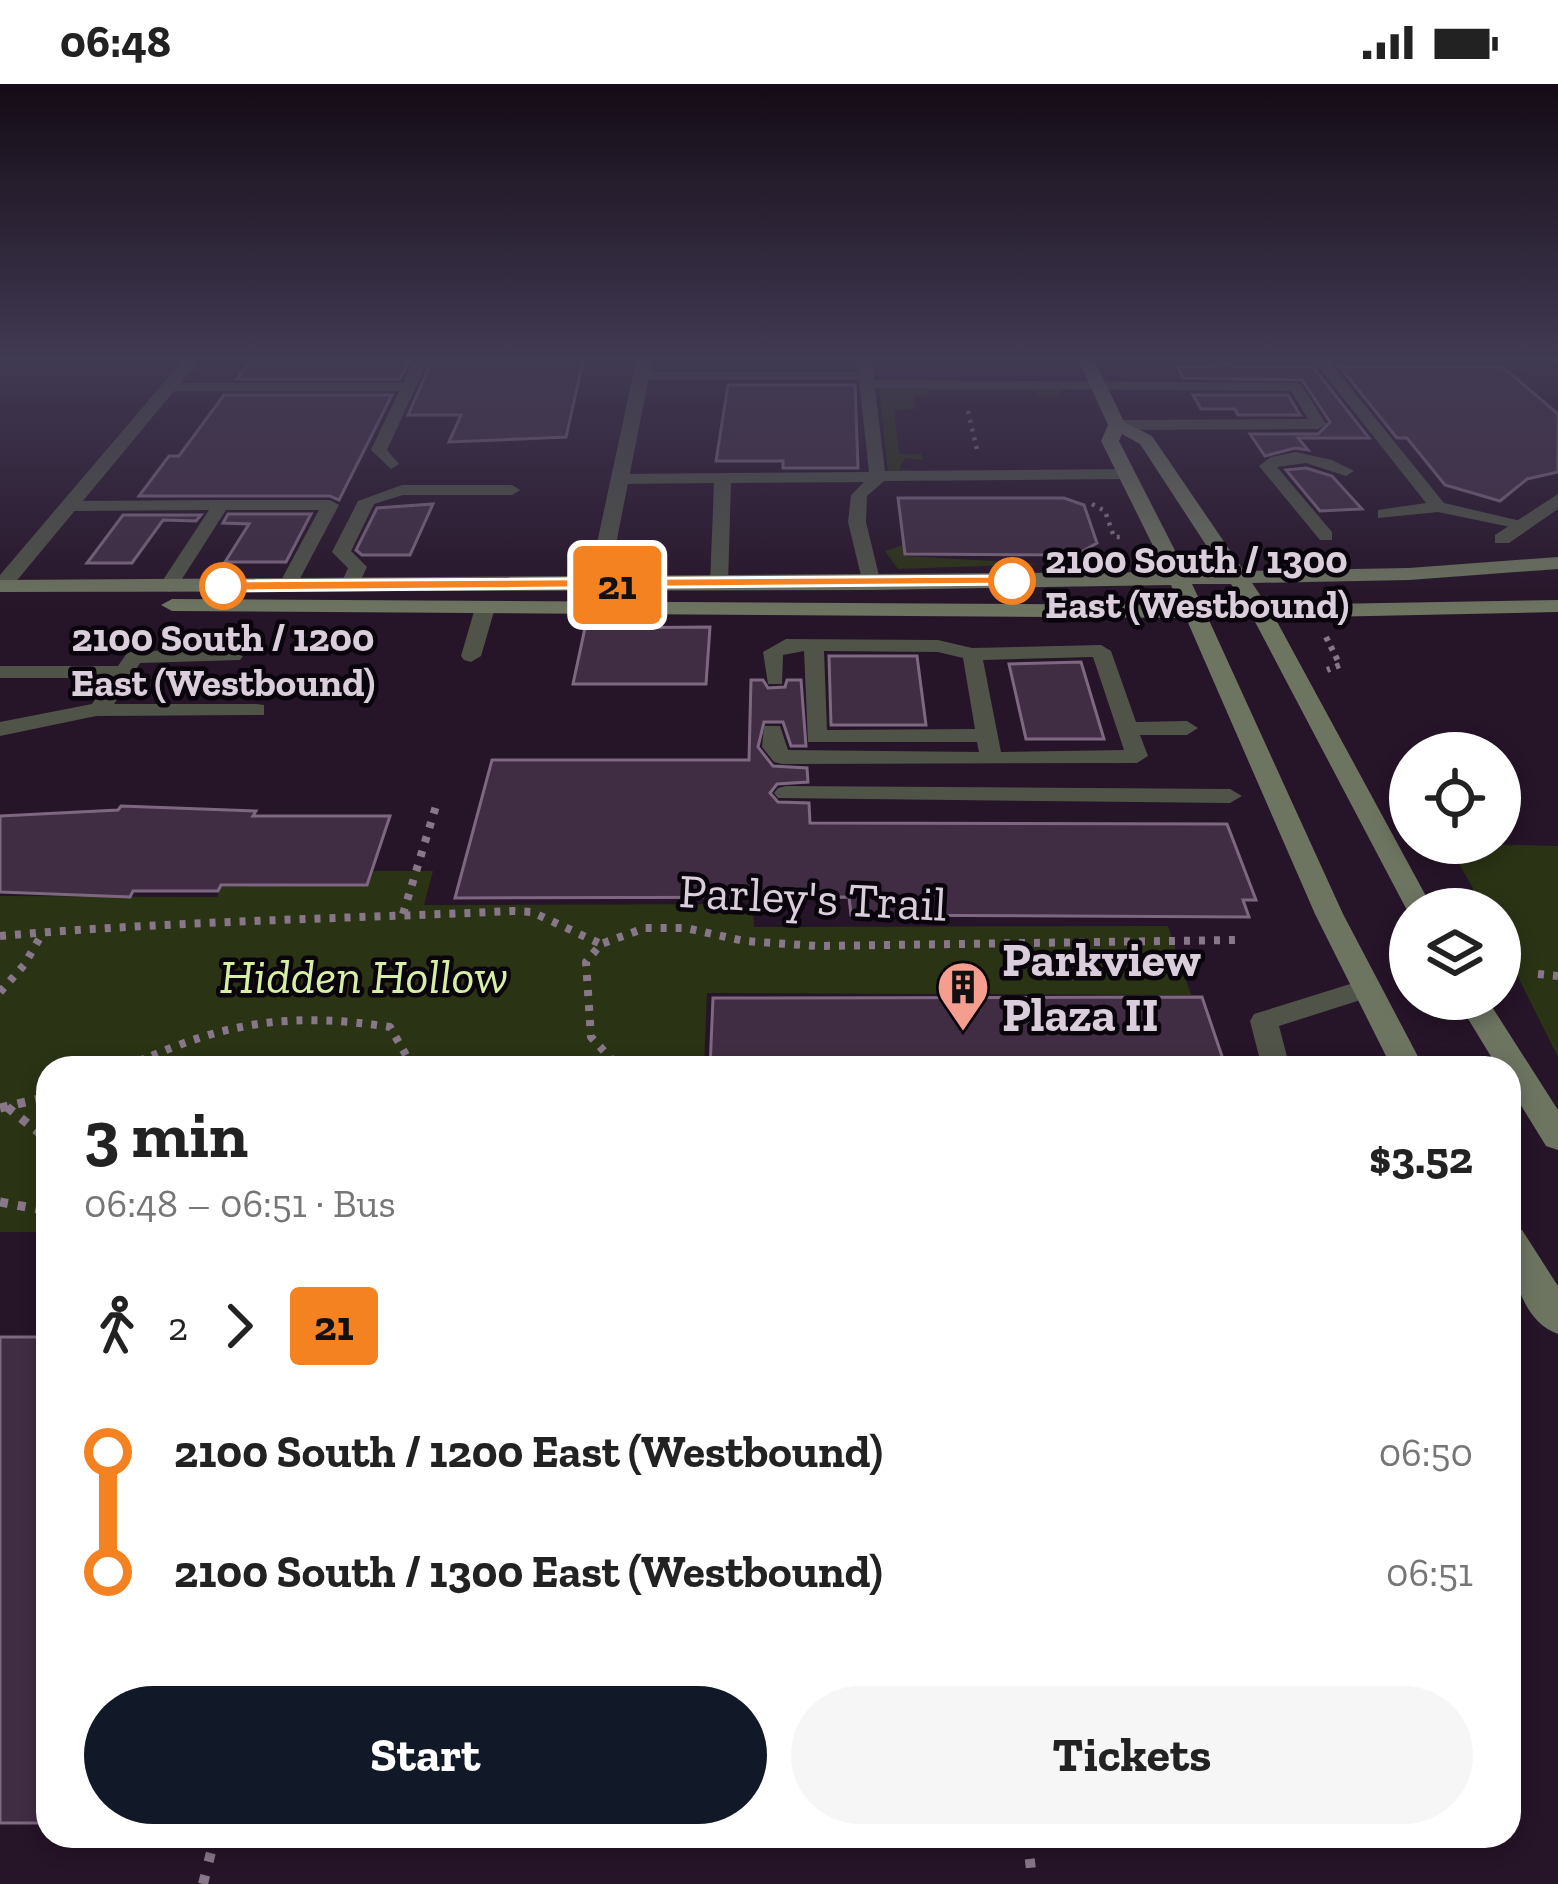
<!DOCTYPE html>
<meta charset="utf-8">
<style>
:root{--surface:#fff;--page:#f6f6f6;--text:#222;--muted:#767676;--accent:#111827}
body{margin:0;font-family:"Zilla Slab",serif;background:var(--page);color:var(--text);height:100vh;display:flex;flex-direction:column;font-size:45px;white-space:nowrap}
*{box-sizing:border-box;margin:0}
p{font-size:39px;color:var(--muted)}
.icon{flex:none;width:66px;height:66px;fill:none;stroke:currentColor;stroke-width:2;stroke-linecap:round;stroke-linejoin:round}
.map{position:relative;flex:1;overflow:hidden}
.sheet{position:absolute;left:36px;top:972px;width:1485px;height:792px;display:flex;flex-direction:column;background:var(--surface);border-radius:36px;box-shadow:0 6px 18px #0003}
.sheet>*{flex:none}
.badge{padding:0 24px;border-radius:9px;font-size:42px;line-height:78px}
.tools{position:absolute;left:1389px;top:648px;display:grid;gap:24px}
.tools a{display:grid;place-items:center;width:132px;height:132px;border-radius:50%;background:var(--surface);box-shadow:0 6px 18px #0003;font-size:60px}
.map>.badge{position:absolute;translate:-50% -50%;box-shadow:0 0 0 6px #fff}
.legs{display:flex;align-items:center;gap:18px;height:132px;padding:0 48px;font-size:39px}
.legs p{margin-inline-start:auto}
.overview{display:flex;align-items:center;justify-content:space-between;height:204px;padding:0 48px}
h1{font-size:66px;font-weight:700;line-height:90px}
.button{display:flex;gap:24px;margin-top:auto;padding:24px 48px}
.button a{flex:1;height:138px;border-radius:72px;background:var(--accent);color:#fff;font-size:48px;font-weight:700;line-height:138px;text-align:center}
.button a+a{background:var(--page);color:var(--text)}
ul{padding:0 48px;list-style:none}
li{display:flex;align-items:center;gap:42px;height:120px;font-size:45px}
li i{display:grid;place-items:center;width:18px;height:100%;margin:0 15px;background:currentColor}
li i::after{content:'';width:30px;height:30px;margin:-15px;border:9px solid;border-radius:50%;background:var(--surface)}
li p{margin-inline-start:auto}
li:first-child i{background:linear-gradient(#0000 50%,currentColor 0)}
li:last-child i{background:linear-gradient(currentColor 50%,#0000 0)}
.status{display:flex;justify-content:space-between;align-items:center;height:84px;padding:0 60px;background:var(--surface);direction:ltr}
.status svg{height:33px;fill:currentColor}
.map>svg:first-child{display:block}
</style>
<div class="status"><b>06:48</b><svg viewBox="0 0 49 12"><path d="M0 12V9h3v3zM5 12V6h3v6zM10 12V3h3v9zM15 12V0h3v12zM26 1h20v11H26zM47 4h2v5h-2z"/></svg></div>
<div class="map">
<svg width="1558" height="1800" viewBox="0 0 1558 1800">
<rect width="100%" height="100%" fill="#261428"/>
<path fill="#2b3315" d="M 883,303 L 1062,305 L 1058,312 L 1038,312 L 1035,307 L 928,307 L 929,312 L 914,312 L 914,325 L 894,326 L 899,370 L 921,370 L 923,376 L 905,374 L 899,385 L 918,388 L 888,388 L 879,305 Z
M 902,461 L 905,472 L 1042,480 L 898,485 L 885,467 Z
M 1447,759 L 1558,762 L 1558,973 L 1500,857 L 1500,825 L 1485,825 Z
M 374,787 L 433,787 L 424,821 L 753,820 L 754,843 L 1168,842 L 1191,911 L 707,909 L 704,984 L 48,984 L 48,1148 L 0,1148 L 0,812 L 217,813 L 221,803 L 368,801 Z"/>
<path fill="#402d43" stroke="#7e6881" stroke-width="3" d="M 250,277 L 409,277 L 400,295 L 237,295 Z
M 432,277 L 583,277 L 566,353 L 449,358 L 461,331 L 408,331 Z
M 1221,277 L 1234,283 L 1313,283 L 1369,354 L 1298,354 L 1308,366 L 1295,364 L 1265,372 L 1250,350 L 1318,350 L 1330,338 L 1302,296 L 1183,294 L 1177,283 L 1213,283 Z
M 1340,283 L 1503,283 L 1558,330 L 1558,388 L 1527,395 L 1500,417 L 1445,401 L 1407,354 L 1397,354 Z
M 728,301 L 855,301 L 858,384 L 783,384 L 783,377 L 716,377 Z
M 224,311 L 392,311 L 339,416 L 330,412 L 139,412 L 169,372 L 179,372 Z
M 1193,311 L 1288,311 L 1300,331 L 1238,331 L 1235,325 L 1201,325 Z
M 1306,384 L 1332,392 L 1362,425 L 1320,427 L 1286,386 Z
M 898,414 L 1064,414 L 1084,421 L 1097,459 L 1076,471 L 905,470 Z
M 433,420 L 410,471 L 362,471 L 356,466 L 377,424 Z
M 228,430 L 311,430 L 286,478 L 225,478 L 249,440 L 223,439 Z
M 123,431 L 201,431 L 196,437 L 163,436 L 132,479 L 87,479 Z
M 710,543 L 706,600 L 573,600 L 585,544 Z
M 829,572 L 917,572 L 926,641 L 831,641 Z
M 1081,578 L 1104,655 L 1026,655 L 1009,580 Z
M 751,596 L 763,596 L 768,604 L 785,603 L 787,596 L 801,596 L 806,662 L 791,662 L 783,638 L 764,638 L 758,663 L 773,682 L 807,684 L 808,698 L 777,700 L 770,709 L 778,718 L 809,719 L 810,739 L 1227,740 L 1256,816 L 1243,816 L 1249,833 L 851,831 L 849,813 L 455,814 L 492,676 L 749,676 Z
M 121,722 L 256,727 L 253,732 L 390,732 L 367,801 L 221,801 L 218,807 L 133,807 L 130,813 L 0,808 L 0,732 L 118,726 Z
M 1202,913 L 1226,984 L 710,984 L 713,914 Z
M 0,1253 L 48,1253 L 48,1739 L 0,1739 Z"/>
<g fill="none" stroke-linecap="round" stroke-linejoin="round">
<path stroke="#877788" stroke-width="4.5" stroke-dasharray="3 6" stroke-linecap="butt" d="M 968,327 L 977,366
M 1092,420 L 1105,427 L 1114,453 L 1124,453"/>
<path stroke="#877788" stroke-width="6" stroke-dasharray="4.5 6" stroke-linecap="butt" d="M 1326,553 L 1340,581 L 1327,586"/>
<path stroke="#877788" stroke-width="8" stroke-dasharray="6 9" stroke-linecap="butt" d="M 403,830 L 436,722
M 0,852 C 171,837 342,835 513,827 L 532,828 L 601,860
M 1538,890 L 1558,892
M 0,908 L 24,881 L 42,850
M 138,978 C 228,937 293,928 390,943 L 410,978
M 614,978 L 591,953 L 586,878 L 601,860 L 645,844 L 686,844 L 744,857 L 817,862 L 1237,856"/>
<path stroke="#877788" stroke-width="9" stroke-dasharray="8 10" stroke-linecap="butt" d="M 409,975 L 414,984
M 612,975 L 620,984
M 125,984 L 145,975
M 7,1023 L 48,1056
M 0,1024 L 48,1013
M 0,1118 L 48,1127"/>
<path stroke="#877788" stroke-width="10" stroke-dasharray="9 14" stroke-linecap="butt" d="M 1027,1752 L 1032,1794
M 203,1800 L 215,1752"/>
<path fill="#505448" fill-rule="evenodd" d="M 414,277 L 428,277 L 387,366 L 399,380 L 391,385 L 371,366 L 399,307 L 169,307 L 162,303 L 169,299 L 403,299 Z
M 857,277 L 871,277 L 874,296 L 1296,299 L 1301,300 L 1326,340 L 1318,345 L 1117,346 L 1109,341 L 1117,336 L 1308,335 L 1291,307 L 875,304 L 885,387 L 1128,385 L 1136,390 L 1128,395 L 884,397 L 867,412 L 866,438 L 881,500 L 872,506 L 863,500 L 848,438 L 851,411 L 864,398 L 731,399 L 728,500 L 719,506 L 710,500 L 714,399 L 619,400 L 611,395 L 619,390 L 869,388 L 859,296 L 641,296 L 634,292 L 641,288 L 858,288 Z
M 1314,277 L 1329,277 L 1444,419 L 1525,438 L 1525,446 L 1438,428 L 1378,434 L 1378,426 L 1426,419 Z
M 1296,368 L 1332,376 L 1354,387 L 1346,392 L 1306,379 L 1277,383 L 1332,448 L 1332,456 L 1320,456 L 1259,382 L 1271,373 Z
M 402,401 L 512,401 L 520,406 L 512,411 L 403,411 L 374,420 L 351,467 L 367,483 L 356,506 L 342,506 L 340,502 L 348,484 L 332,468 L 358,417 Z
M 221,416 L 330,416 L 339,421 L 296,502 L 287,508 L 278,502 L 319,426 L 226,426 L 175,506 L 168,508 L 159,502 L 209,426 L 69,427 L 60,422 L 69,417 Z
M 485,518 L 495,524 L 481,572 L 471,578 L 464,576 L 461,572 L 475,524 Z
M 786,555 L 938,556 L 972,564 L 1101,561 L 1111,567 L 1136,638 L 1187,637 L 1198,644 L 1187,651 L 1140,651 L 1148,672 L 1137,679 L 782,680 L 774,678 L 762,663 L 764,642 L 780,642 L 788,666 L 979,668 L 977,658 L 808,658 L 804,567 L 783,571 L 782,600 L 768,600 L 763,568 ZM 824,567 L 938,568 L 963,574 L 975,645 L 827,646 ZM 1093,573 L 1124,666 L 1001,668 L 983,576 Z
M 233,566 L 243,572 L 240,576 L 140,579 L 114,620 L 256,620 L 264,621 L 264,631 L 96,632 L 0,652 L 0,638 L 92,620 L 110,594 L 0,594 L 0,582 L 118,582 L 127,569 L 134,567 Z
M 786,702 L 1230,705 L 1242,712 L 1230,719 L 778,714 L 774,709 L 778,704 Z
M 1363,896 L 1377,905 L 1373,912 L 1279,942 L 1290,984 L 1262,984 L 1250,937 L 1254,930 Z"/>
<path fill="#505448" fill-rule="evenodd" d="M 182,277 L 199,277 L 9,506 L 0,508 L 0,491 Z
M 636,277 L 652,277 L 608,501 L 598,507 L 588,501 Z
M 1558,410 L 1558,425 L 1509,459 L 1495,459 L 1495,451 Z"/>
<path fill="#6d7460" fill-rule="evenodd" d="M 1079,277 L 1095,277 L 1124,338 L 1152,352 L 1244,487 L 1409,484 L 1558,473 L 1558,485 L 1409,496 L 1252,499 L 1267,521 L 1558,516 L 1558,528 L 1275,534 L 1433,825 L 1410,825 L 1410,832 L 1253,534 L 1208,534 L 1343,830 L 1424,984 L 1392,984 L 1315,830 L 1186,534 L 172,527 L 161,521 L 172,515 L 1180,521 L 1171,501 L 872,506 L 0,508 L 0,496 L 1166,488 L 1101,357 L 1108,341 ZM 1122,350 L 1140,360 L 1223,487 L 1186,488 L 1119,357 ZM 1192,500 L 1231,500 L 1245,521 L 1202,521 Z
M 1456,915 L 1487,915 L 1558,1026 L 1558,1066 L 1546,1062 L 1509,1002 L 1509,984 L 1498,984 Z
M 1509,1141 L 1522,1146 L 1558,1202 L 1558,1250 C 1518,1236 1509,1178 1509,1141 Z"/>
</g>
<linearGradient id="sky" x2="0" y2="1"><stop stop-color="#150b16"/><stop offset="0.52" stop-color="#413a53"/><stop offset="1" stop-color="#413a53" stop-opacity="0"/></linearGradient>
<rect width="1558" height="529" fill="url(#sky)"/>
<path fill="#f58220" stroke="#fff" stroke-width="3" d="M 1012,492 L 1018,493 L 1018,500 L 223,507 L 215,502 L 223,497 Z"/>
<defs>
<g id="building-pin" transform="scale(2.7)"><path d="M0 17L-7.5 6A9.5 9.5 0 1 1 7.5 6Z" fill="#f59d8e" stroke="#0a040c"/><path d="M-4-6H4V6H1V3H-1V6H-4ZM-2.5-4.3h1.7v1.8h-1.7ZM.8-4.3h1.7v1.8H.8ZM-2.5-1h1.7V.8h-1.7ZM.8-1h1.7V.8H.8Z" fill="#111"/></g>
</defs>
<g fill-rule="evenodd">
<use href="#building-pin" x="963" y="903"/>
</g>
<g fill="#fff" stroke="#f58220" stroke-width="6">
<circle cx="1012" cy="497" r="21"/>
<circle cx="223" cy="502" r="21"/>
</g>
<g text-anchor="middle" stroke-width="9" stroke-linejoin="round" paint-order="stroke">
<g font-size="39" font-weight="bold" fill="#dbcedc" stroke="#0a040c" text-anchor="start">
<text x="1045" y="489">2100 South / 1300<tspan x="1045" dy="45">East (Westbound)</tspan></text>
<text x="223" y="567" text-anchor="middle">2100 South / 1200<tspan x="223" dy="45">East (Westbound)</tspan></text>
</g>
<g font-size="48" fill="#dbcedc" stroke="#0a040c">
<text transform="translate(813 813) rotate(3)" y="17">Parley's Trail</text>
</g>
<g font-size="48" font-weight="bold" fill="#dbcedc" stroke="#0a040c" text-anchor="start">
<text x="1002" y="892">Parkview<tspan x="1002" dy="55">Plaza II</tspan></text>
</g>
<g font-size="48" font-style="italic" fill="#d7eea5" stroke="#0a040c">
<text x="364" y="909">Hidden Hollow</text>
</g>
</g>
</svg>
<div class="tools">
<a><svg class="icon" aria-label="locate" viewBox="0 0 24 24"><circle cx="12" cy="12" r="6"/><path d="M12 2v4M12 18v4M2 12h4M18 12h4"/></svg></a>
<a><svg class="icon" aria-label="layers" viewBox="0 0 24 24"><path d="M12 4l9 5-9 5-9-5zM3 14l9 5 9-5"/></svg></a>
</div>
<b class="badge" style="left:617px;top:501px;background:#f58220;color:#111">21</b>
<section class="sheet">
<div class="overview"><div><h1>3 min</h1><p>06:48 – 06:51 · Bus</p></div><b>$3.52</b></div>
<div class="legs"><svg class="icon" aria-label="walk" viewBox="0 0 24 24"><circle cx="13" cy="4" r="2"/><path d="M13 8l-2 6 4 7M11 14l-3 7M7 12l3-4h3l4 4"/></svg>2<svg class="icon" aria-label="forward" viewBox="0 0 24 24"><path d="M9 5l7 7-7 7"/></svg><b class="badge" style="background:#f58220;color:#111">21</b></div>
<ul>
<li><i style="color:#f58220"></i><b>2100 South / 1200 East (Westbound)</b><p>06:50</p></li>
<li><i style="color:#f58220"></i><b>2100 South / 1300 East (Westbound)</b><p>06:51</p></li>
</ul>
<div class="button"><a>Start</a><a>Tickets</a></div>
</section>
</div>
